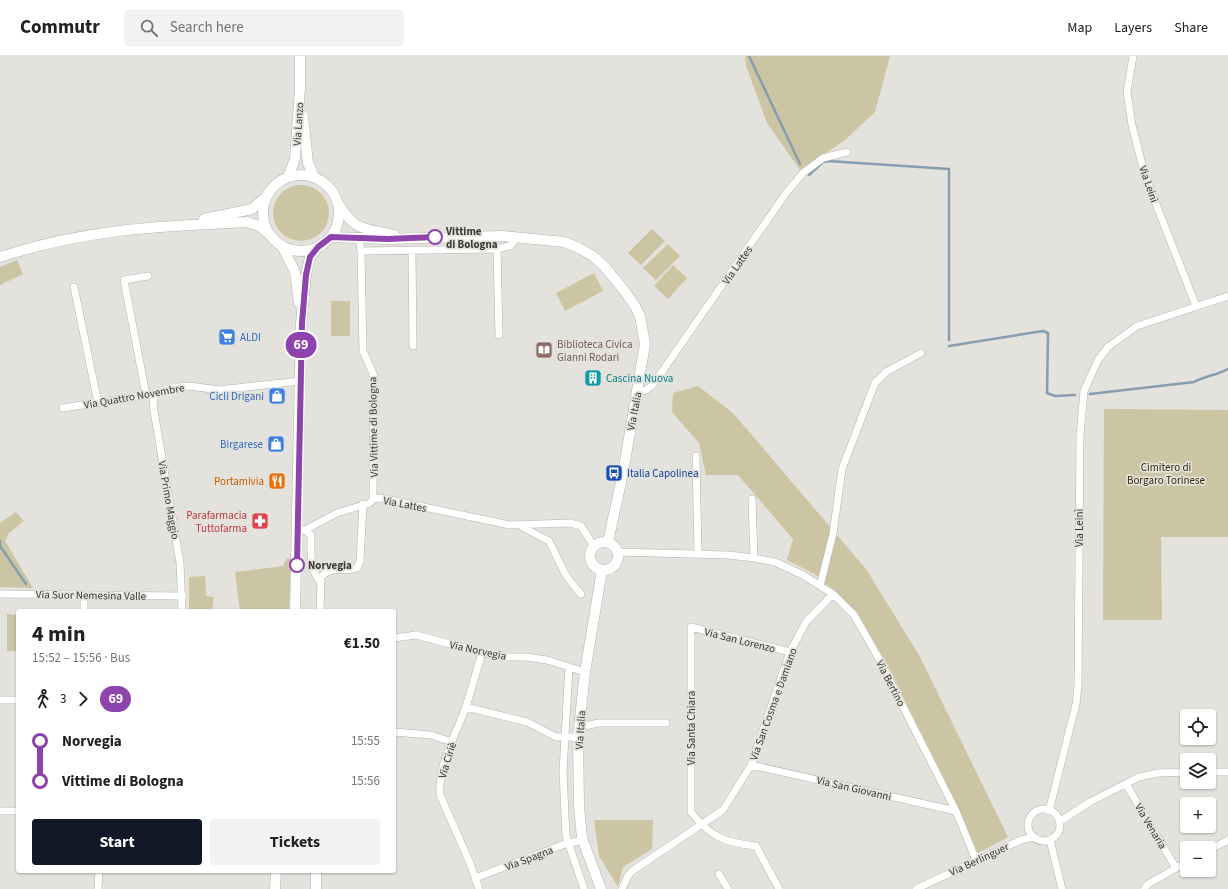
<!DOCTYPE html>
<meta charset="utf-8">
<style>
:root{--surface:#fff;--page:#f2f2f2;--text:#202124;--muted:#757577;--line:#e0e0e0;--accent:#111827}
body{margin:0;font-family:"Source Sans 3",sans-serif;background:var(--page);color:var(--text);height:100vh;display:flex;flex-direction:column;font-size:15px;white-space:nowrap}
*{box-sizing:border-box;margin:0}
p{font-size:13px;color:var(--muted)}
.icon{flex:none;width:22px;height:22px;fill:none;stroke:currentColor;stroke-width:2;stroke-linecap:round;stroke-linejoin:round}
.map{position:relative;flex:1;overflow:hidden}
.drawer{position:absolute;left:16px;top:553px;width:380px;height:264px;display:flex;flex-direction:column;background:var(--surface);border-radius:4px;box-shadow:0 1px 3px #0004}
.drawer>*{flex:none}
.badge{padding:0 8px;border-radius:13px;font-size:14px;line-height:26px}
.tools{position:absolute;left:1180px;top:653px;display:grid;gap:8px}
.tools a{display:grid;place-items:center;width:36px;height:36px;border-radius:4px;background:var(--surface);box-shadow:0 1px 3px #0004;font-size:20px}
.map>.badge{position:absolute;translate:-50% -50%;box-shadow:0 0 0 2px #fff}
.legs{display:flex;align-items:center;gap:6px;height:44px;padding:0 16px;font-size:13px}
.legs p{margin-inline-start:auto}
.overview{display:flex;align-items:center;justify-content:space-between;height:68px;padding:0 16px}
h1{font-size:22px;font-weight:700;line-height:30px}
.cta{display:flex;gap:8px;margin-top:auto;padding:8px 16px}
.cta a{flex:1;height:46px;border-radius:4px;background:var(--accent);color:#fff;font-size:16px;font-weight:700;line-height:46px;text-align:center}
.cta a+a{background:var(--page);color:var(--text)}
ul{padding:0 16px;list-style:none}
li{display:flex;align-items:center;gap:14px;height:40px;font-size:15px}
li i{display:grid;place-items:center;width:6px;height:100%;margin:0 5px;background:currentColor}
li i::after{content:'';width:10px;height:10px;margin:-5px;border:3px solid;border-radius:50%;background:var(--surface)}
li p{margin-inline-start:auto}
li:first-child i{background:linear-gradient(#0000 50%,currentColor 0)}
li:last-child i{background:linear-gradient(currentColor 50%,#0000 0)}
header{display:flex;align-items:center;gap:24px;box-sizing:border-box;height:56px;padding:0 20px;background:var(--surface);border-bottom:1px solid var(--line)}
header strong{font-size:19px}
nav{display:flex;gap:22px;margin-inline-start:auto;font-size:14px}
.search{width:280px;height:36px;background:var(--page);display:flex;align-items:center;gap:10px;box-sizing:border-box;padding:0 14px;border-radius:4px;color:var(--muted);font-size:15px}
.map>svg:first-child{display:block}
</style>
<header>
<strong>Commutr</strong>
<div class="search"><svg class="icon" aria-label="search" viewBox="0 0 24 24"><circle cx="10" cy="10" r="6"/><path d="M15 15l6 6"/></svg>Search here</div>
<nav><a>Map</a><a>Layers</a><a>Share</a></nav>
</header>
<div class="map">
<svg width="1228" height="833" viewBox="0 0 1228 833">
<rect width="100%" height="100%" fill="#e3e2dc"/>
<path fill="#ccc5a3" d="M 745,0 L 890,0 L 875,56 L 844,85 L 800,114 L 767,67 L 746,10 Z
M273 157a28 28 0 1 1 56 0a28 28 0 1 1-56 0Z
M 652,173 L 665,185 L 641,209 L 628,197 Z
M 668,188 L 680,200 L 656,224 L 643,212 Z
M 17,204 L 23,218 L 0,229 L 0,211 Z
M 673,209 L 687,222 L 668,243 L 654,230 Z
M 594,217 L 603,235 L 565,255 L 556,237 Z
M 331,245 L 350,245 L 350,280 L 331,280 Z
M 698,330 L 733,357 L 866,513 L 919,599 L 1008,781 L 978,797 L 943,721 L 888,610 L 857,556 L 816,519 L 787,504 L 793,483 L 738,419 L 706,419 L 699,387 L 672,356 L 673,337 Z
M 1104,353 L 1228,354 L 1228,481 L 1161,481 L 1162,564 L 1103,564 Z
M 16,456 L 24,465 L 9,477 L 5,485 L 33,532 L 0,531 L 0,467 Z
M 287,502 L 291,503 L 289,555 L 240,555 L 235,516 L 283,510 Z
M 205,520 L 206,540 L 214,541 L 212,555 L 189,555 L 189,521 Z
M 7,558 L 18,559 L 18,595 L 7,595 Z
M 594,764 L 653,764 L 652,793 L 623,811 L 618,831 L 599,800 Z"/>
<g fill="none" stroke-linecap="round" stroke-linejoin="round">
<path stroke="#879db0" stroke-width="2.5" d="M 749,0 L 800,108
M 809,119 L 823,106 L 828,105 L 949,113 L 949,284
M 949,290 L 1043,275 L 1048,277 L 1047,337 L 1055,340 L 1075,339
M 1090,338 L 1194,326 C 1205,320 1217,319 1228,313
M 0,485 L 0,490 L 26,528"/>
<g stroke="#b4b3ad" stroke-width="8">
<path id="street" d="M 1133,0 L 1127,36 L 1132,69 L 1145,120 L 1196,250
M 359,182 L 361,195 L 363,295 L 374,320 L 373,443
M 497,193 L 499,279
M 361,195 L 497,193 L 510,190 L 517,181
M 412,195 L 413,290
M 74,231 L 98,347
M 638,335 L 644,335 L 652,330 L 786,137 L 803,117 L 823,102 L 847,96
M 158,336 L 154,342 L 153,349 L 180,507 L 182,555
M 146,339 L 124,224 L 148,220
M 63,352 L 146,339 L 176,331 L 190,330 L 219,334 L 300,325
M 696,400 L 698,498
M 752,443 L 754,502
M 522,471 L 549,485 C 561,508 562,518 581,538
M 305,474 L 311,479 C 311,495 309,512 320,526
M 297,475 L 305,474 L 337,457 L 370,447 L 373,443 L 381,442 L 510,469 L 570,467 L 581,470 L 594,490
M 618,496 L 728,499 L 754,502 L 775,506 L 803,519 L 833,538 L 854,559 L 878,601 L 956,755 L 976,804
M 820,530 L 833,478 L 842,413 L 875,327 L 886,316 L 921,297
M 0,538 L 183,540
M 84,539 L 84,555
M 320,555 L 321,521 C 334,508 343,517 357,512 L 360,505 L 363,448
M 394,582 L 416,579 L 500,601 L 526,601 L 547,604 L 585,616
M 569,611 L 563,715 L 566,780 L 584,833
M 0,644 L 18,644
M 466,651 L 527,666 L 556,681 L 578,681
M 579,671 L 599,667 L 666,667
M 394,676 L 431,679 L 452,686
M 751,709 L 956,755
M 1209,716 L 1228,716
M 1126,728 L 1176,812
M1028 769a16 16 0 1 1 32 0a16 16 0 1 1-32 0Z
M 0,755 L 18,755
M 1049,755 L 1076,648 L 1078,630 L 1080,379 L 1084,335 L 1098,304 L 1108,291 L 1137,270 L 1228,240
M 1059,766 L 1090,746 L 1139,721 L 1158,717 L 1187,716
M 1050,784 L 1062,833
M 1209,794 L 1228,784
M 719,818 L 728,833
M 475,822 L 565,788 L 583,784
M 98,833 L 99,815
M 479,833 L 470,807 L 440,739 C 438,707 456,680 466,650 C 472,632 477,614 482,596
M 622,833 L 628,820 L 632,815 L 723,754 L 751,709 L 790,596 L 806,566 L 833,538
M 779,833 L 756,790 C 726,787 710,781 691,756 L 691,571 L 790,596
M 916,833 L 1021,784 L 1033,781
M 1144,833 L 1148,828 L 1187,806"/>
</g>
<g stroke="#b4b3ad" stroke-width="11">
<path id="secondary" d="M 303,60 L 308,107 L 314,120
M263 157a38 38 0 1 1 76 0a38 38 0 1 1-76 0Z
M 288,121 L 295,103 L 300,32 L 300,0
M 340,150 C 355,176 367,172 394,179
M 204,163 L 252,153 L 266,141
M 331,181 L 388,183 L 503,180 L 564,186 L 579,192 L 593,200 L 604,210 L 623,233 L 635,250 L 640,260 L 645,288 L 623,417 L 608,486
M 282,190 L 295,216 L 299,247
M 0,201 C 85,173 158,170 247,166 L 259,170 L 270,179
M590 500a14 14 0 1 1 28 0a14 14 0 1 1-28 0Z
M 295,555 L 301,267 L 306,219 L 310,201 L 318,191
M 316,815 L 316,833
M 275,833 L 276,815
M 601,833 L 582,782 L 579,750 L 578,681 L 585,616 L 602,514"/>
</g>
<use href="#street" stroke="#fff" stroke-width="7"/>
<use href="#secondary" stroke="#fff" stroke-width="10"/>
</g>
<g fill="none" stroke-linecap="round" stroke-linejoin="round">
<g stroke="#fff" stroke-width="9">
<path id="line-1" d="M 297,509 L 302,267 L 306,219 L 310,201 L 318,191 L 331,181 L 388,183 L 435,181"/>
</g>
<use href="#line-1" stroke="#8e44ad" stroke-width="6"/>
</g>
<defs>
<g id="supermarket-square" transform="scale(0.9)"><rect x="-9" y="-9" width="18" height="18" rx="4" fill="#3f7fe0" stroke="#e3e2dc"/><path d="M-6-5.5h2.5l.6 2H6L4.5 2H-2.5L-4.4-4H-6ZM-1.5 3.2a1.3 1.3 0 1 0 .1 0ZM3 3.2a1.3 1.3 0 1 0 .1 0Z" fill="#fff"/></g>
<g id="library-square" transform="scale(0.9)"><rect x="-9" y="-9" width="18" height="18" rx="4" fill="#8d6e63" stroke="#e3e2dc"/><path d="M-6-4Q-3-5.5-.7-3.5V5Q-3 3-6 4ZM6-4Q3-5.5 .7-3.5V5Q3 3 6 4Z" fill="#fff"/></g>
<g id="building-square" transform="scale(0.9)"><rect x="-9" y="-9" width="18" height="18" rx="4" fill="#0f9aa8" stroke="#e3e2dc"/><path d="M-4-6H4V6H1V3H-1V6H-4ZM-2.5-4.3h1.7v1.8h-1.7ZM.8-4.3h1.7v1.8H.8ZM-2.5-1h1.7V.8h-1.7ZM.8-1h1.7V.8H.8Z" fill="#fff"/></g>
<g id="shop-square" transform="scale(0.9)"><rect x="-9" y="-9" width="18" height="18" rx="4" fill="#3f7fe0" stroke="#e3e2dc"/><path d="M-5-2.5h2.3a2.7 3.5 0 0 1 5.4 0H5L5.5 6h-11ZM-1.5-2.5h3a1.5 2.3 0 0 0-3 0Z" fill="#fff"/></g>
<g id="bus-square" transform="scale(0.9)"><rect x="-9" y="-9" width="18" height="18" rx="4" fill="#1a4fb4" stroke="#e3e2dc"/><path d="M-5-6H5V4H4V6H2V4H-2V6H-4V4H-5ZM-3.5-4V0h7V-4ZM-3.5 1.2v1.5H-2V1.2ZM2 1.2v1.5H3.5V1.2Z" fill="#fff"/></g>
<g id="restaurant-square" transform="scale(0.9)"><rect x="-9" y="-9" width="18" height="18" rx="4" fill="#e8710a" stroke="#e3e2dc"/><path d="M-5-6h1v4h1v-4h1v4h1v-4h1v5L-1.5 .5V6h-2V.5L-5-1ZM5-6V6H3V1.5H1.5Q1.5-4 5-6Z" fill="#fff"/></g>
<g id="pharmacy-square" transform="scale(0.9)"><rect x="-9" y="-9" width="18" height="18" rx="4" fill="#e0444e" stroke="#e3e2dc"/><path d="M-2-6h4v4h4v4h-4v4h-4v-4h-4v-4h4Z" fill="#fff"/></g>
</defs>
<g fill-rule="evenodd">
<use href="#supermarket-square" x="227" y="281"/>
<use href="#library-square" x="544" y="294"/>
<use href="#building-square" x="593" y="322"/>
<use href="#shop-square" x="277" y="340"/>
<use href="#shop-square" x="276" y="388"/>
<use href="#bus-square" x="614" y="417"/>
<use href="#restaurant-square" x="277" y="425"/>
<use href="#pharmacy-square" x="260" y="465"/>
</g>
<g fill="#fff" stroke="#8e44ad" stroke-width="2">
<circle cx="435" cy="181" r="7"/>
<circle cx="297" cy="509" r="7"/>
</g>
<g text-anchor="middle" stroke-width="3.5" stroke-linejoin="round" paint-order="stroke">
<g font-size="11" fill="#3b3b38" stroke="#e3e2dc">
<text transform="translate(298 68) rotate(-86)" y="4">Via Lanzo</text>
<text transform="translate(1149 128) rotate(71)" y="4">Via Leinì</text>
<text transform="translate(737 209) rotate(-55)" y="4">Via Lattes</text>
<text transform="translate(134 340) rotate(-10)" y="4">Via Quattro Novembre</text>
<text transform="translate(634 355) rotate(-79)" y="4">Via Italia</text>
<text transform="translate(373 371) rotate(-91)" y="4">Via Vittime di Bologna</text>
<text transform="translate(169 444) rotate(80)" y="4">Via Primo Maggio</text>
<text transform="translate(405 448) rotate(11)" y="4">Via Lattes</text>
<text transform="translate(1079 472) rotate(-90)" y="4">Via Leinì</text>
<text transform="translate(91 539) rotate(1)" y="4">Via Suor Nemesina Valle</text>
<text transform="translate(740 584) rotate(14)" y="4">Via San Lorenzo</text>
<text transform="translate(478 594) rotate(12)" y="4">Via Norvegia</text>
<text transform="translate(891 627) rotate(63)" y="4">Via Bertino</text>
<text transform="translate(773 648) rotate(-70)" y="4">Via San Cosma e Damiano</text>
<text transform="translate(691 672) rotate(-90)" y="4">Via Santa Chiara</text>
<text transform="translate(580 674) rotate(-86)" y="4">Via Italia</text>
<text transform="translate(447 704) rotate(-73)" y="4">Via Ciriè</text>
<text transform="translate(854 732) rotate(13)" y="4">Via San Giovanni</text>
<text transform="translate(1151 770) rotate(59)" y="4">Via Venaria</text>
<text transform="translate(529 802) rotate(-21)" y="4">Via Spagna</text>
<text transform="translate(979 803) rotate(-25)" y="4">Via Berlinguer</text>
</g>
<g font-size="11" font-weight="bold" fill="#3b3b38" stroke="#e3e2dc" text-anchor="start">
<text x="446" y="179">Vittime<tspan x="446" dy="13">di Bologna</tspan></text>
<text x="308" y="513">Norvegia</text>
</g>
<g font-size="11" fill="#366cbe" stroke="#e3e2dc" text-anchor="end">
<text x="240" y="285" text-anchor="start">ALDI</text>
<text x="264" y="344">Cicli Drigani</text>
<text x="263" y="392">Birgarese</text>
</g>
<g font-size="11" fill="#785e54" stroke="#e3e2dc" text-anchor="start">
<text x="557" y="292">Biblioteca Civica<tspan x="557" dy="13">Gianni Rodari</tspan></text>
</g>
<g font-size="11" fill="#0d838f" stroke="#e3e2dc" text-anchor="start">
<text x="606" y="326">Cascina Nuova</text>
</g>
<g font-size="11" fill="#342e0c" stroke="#e3e2dc">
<text x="1166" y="415">Cimitero di<tspan x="1166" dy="13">Borgaro Torinese</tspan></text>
</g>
<g font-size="11" fill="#164399" stroke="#e3e2dc" text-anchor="start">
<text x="627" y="421">Italia Capolinea</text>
</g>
<g font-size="11" fill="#c56008" stroke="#e3e2dc" text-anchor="end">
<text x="264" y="429">Portamivia</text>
</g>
<g font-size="11" fill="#be3a42" stroke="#e3e2dc" text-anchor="end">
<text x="247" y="463">Parafarmacia<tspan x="247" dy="13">Tuttofarma</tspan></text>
</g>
</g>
</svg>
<div class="tools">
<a><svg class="icon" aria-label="locate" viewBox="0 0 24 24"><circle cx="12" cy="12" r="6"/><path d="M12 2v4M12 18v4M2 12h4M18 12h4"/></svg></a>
<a><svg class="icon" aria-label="layers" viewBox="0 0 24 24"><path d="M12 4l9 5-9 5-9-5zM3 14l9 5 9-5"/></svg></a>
<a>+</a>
<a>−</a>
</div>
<b class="badge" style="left:301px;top:289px;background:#8e44ad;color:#fff">69</b>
<section class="drawer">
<div class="overview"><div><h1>4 min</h1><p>15:52 – 15:56 · Bus</p></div><b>€1.50</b></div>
<div class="legs"><svg class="icon" aria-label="walk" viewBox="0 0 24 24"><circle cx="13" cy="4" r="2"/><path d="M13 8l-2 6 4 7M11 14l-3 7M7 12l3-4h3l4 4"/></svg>3<svg class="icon" aria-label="forward" viewBox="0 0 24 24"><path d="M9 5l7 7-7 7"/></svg><b class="badge" style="background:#8e44ad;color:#fff">69</b></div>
<ul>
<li><i style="color:#8e44ad"></i><b>Norvegia</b><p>15:55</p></li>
<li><i style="color:#8e44ad"></i><b>Vittime di Bologna</b><p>15:56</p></li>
</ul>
<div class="cta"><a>Start</a><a>Tickets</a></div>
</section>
</div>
